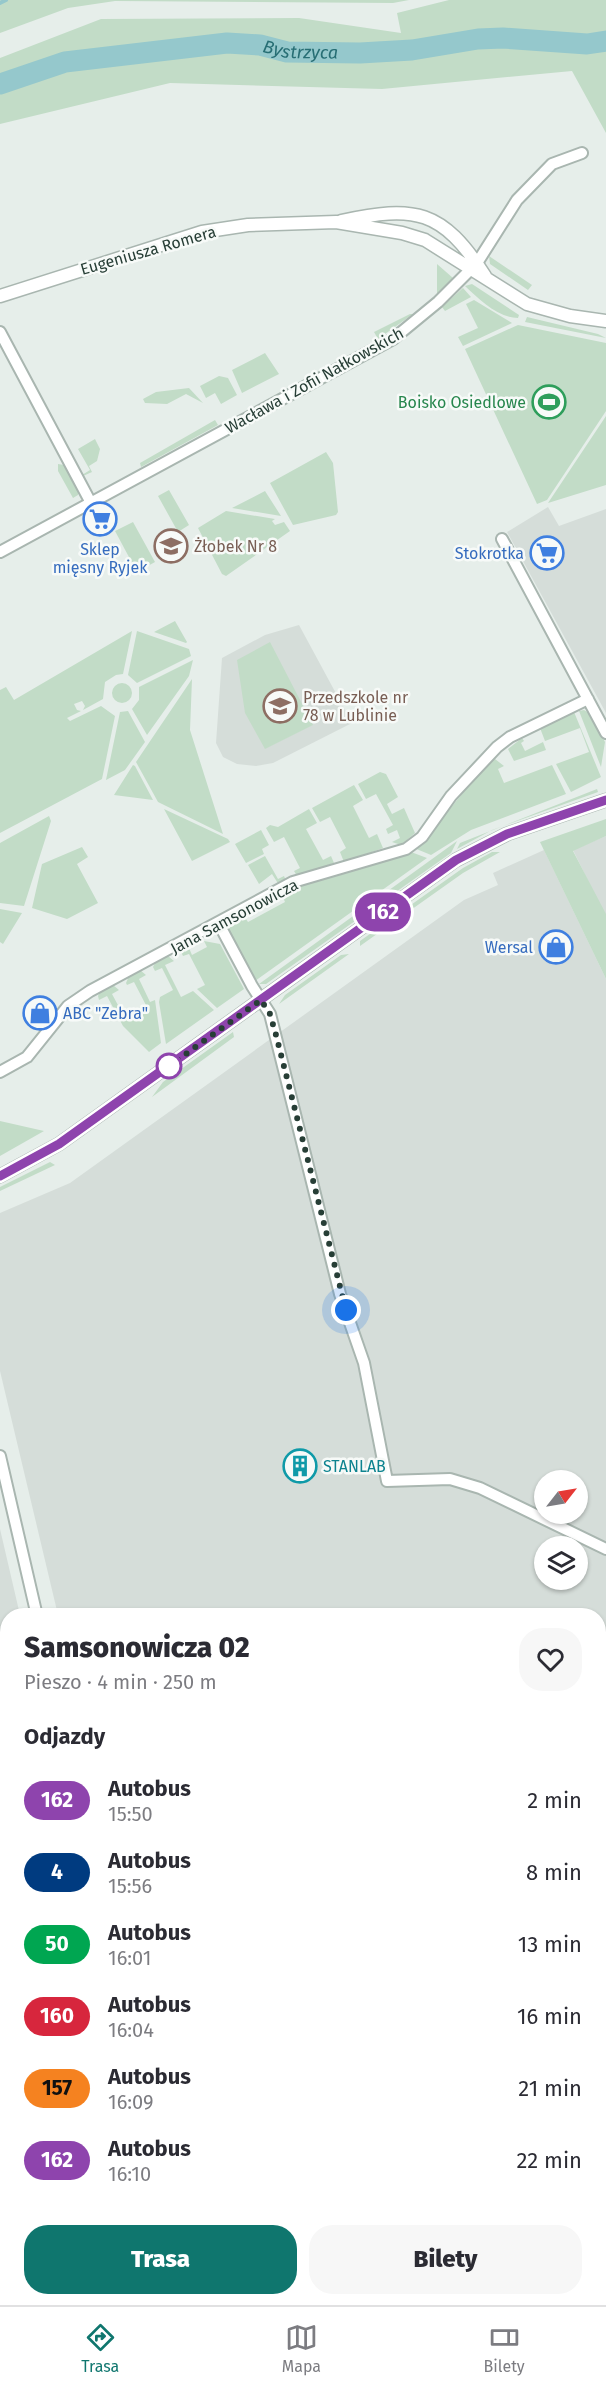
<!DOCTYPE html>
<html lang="pl">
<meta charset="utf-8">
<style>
:root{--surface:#fff;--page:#f7f7f7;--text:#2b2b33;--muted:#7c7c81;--line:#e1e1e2;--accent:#0f766e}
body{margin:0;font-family:"Fira Sans",sans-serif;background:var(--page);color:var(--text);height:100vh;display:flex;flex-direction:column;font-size:22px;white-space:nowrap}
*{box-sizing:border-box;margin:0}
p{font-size:20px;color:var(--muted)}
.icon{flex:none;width:33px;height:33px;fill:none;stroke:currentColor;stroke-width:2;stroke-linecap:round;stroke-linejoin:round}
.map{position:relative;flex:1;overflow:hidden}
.drawer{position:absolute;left:0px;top:1608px;width:606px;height:698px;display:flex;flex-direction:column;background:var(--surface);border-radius:24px 24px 0 0;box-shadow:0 2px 4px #0004}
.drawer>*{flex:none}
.badge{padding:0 12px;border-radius:20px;font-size:21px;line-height:39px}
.needle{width:39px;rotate:59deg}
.controls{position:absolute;left:534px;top:1470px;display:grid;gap:12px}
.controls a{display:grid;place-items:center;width:54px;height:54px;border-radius:50%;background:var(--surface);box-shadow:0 2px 4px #0004;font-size:30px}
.you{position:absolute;width:30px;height:30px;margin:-15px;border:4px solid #fff;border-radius:50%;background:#1a73e8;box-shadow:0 0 0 9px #1a73e833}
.map>.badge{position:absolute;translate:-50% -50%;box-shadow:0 0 0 3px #fff}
h2{padding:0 24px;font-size:22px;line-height:54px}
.round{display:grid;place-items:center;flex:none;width:63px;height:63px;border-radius:24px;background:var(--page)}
.overview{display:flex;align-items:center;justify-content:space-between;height:102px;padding:0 24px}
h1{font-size:28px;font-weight:800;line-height:45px}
.action{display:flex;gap:12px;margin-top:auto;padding:12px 24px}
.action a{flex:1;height:69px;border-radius:24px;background:var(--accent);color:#fff;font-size:24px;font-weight:800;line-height:69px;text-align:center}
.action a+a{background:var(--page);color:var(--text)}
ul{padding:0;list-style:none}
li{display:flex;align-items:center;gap:18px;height:72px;padding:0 24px}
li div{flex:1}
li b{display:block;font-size:22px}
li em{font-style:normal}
li .badge{min-width:66px;font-weight:700;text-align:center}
.dock{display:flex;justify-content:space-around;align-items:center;height:84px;border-top:2px solid var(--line);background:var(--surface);font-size:16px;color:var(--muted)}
.dock a{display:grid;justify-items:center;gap:3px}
.dock .on{color:var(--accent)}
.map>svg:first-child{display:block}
</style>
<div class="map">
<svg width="606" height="2305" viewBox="0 0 606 2305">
<rect width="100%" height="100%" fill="#e6eeea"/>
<path fill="#d5ddd9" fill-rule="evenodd" d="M 548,507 L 559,526 L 606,509 L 606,713 L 507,532 Z
M 299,625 L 352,723 L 273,763 L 256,766 L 237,764 L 223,757 L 216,743 L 222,658 L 265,635 Z
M 606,836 L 606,914 L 605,915 L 573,850 Z
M 544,850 L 606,979 L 606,1871 L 599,1885 L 598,1616 L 58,1615 L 0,1371 L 0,1213 L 70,1183 L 464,900 L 498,885 L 493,873 ZM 544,1480 L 578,1480 L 578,1514 L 544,1514 ZM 544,1546 L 578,1546 L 578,1580 L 544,1580 Z
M 0,1529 L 20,1615 L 8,1616 L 8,2298 L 177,2298 L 179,2305 L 0,2305 Z
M 606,2019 L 606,2305 L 469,2305 L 472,2298 L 598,2298 L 598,2034 Z"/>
<path fill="#c2dcc7" d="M 0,0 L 409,0 L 393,3 L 115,1 L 68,8 L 0,33 Z
M 449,0 L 606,0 L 606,133 L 572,71 L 382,89 L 170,83 L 0,124 L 0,58 L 101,19 L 299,18 L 401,33 L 397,13 Z
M 489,256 L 532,285 L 528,290 L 490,264 Z
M 437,264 L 453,278 L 437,294 Z
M 472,284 L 519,315 L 518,318 C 498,318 479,299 465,286 Z
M 463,288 L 471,297 L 445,311 L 442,307 Z
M 474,300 L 512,323 L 463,346 L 458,337 L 478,328 L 466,304 Z
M 410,314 L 413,314 L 378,339 L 374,332 Z
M 527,317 L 598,334 L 606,338 L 525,322 Z
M 518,325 L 606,343 L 606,411 L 547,500 L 537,504 L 465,349 Z
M 265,353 L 279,374 L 242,393 L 232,370 Z
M 219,376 L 228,378 L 237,395 L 221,404 L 215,393 L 206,398 L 200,386 Z
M 189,388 L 203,403 L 186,394 L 167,404 L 145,403 L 143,399 L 156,392 Z
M 606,416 L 606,485 L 548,503 Z
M 215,420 L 218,425 L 141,467 L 140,463 Z
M 95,439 L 100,449 L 97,461 L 89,466 L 92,472 L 83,476 L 82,475 L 90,470 L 78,449 Z
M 326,452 L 333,463 L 338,512 L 336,515 L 293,525 L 270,483 Z
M 58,464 L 64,465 L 78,491 L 78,495 L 73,498 L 58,471 Z
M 169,490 L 189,525 L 178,532 L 158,496 Z
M 265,491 L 281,516 L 232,508 Z
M 226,511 L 275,519 L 272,521 L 275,525 L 284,522 L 290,531 L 226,576 L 222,574 L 198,528 Z
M 133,522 L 155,562 L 137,572 L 115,531 Z
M 175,621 L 187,642 L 186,643 L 154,632 Z
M 132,631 L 123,674 L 116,675 L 105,682 L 103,699 L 83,710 L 85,706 L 82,701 L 74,704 L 77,710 L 81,711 L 67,718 L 70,721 L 101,706 L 115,716 L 102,779 L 0,833 L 0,690 L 6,687 L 14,700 Z
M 137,631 L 189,649 L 191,656 L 137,683 L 128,675 Z
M 270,642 L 313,725 L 265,749 L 245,713 L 237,660 Z
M 193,660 L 189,676 L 147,735 L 132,709 L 139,700 L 139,687 Z
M 192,679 L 190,730 L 223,834 L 158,802 L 136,762 Z
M112 693a10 10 0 1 1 20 0a10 10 0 1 1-20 0Z
M 584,710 L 589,713 L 605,742 L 601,767 L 579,711 Z
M 128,711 L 145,742 L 125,770 L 106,780 L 120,712 Z
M 574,712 L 601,777 L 571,792 L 556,764 L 589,752 L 580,728 L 545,741 L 540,728 Z
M 522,738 L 524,741 L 521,743 L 525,751 L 543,742 L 546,750 L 514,761 L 508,749 Z
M 495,759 L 504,766 L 498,769 L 504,783 L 552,765 L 566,794 L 471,830 L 431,855 L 414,848 L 424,841 L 487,763 Z
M 133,765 L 135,766 L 153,800 L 114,795 Z
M 380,772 L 386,774 L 398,797 L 387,804 L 392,814 L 404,808 L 415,833 L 401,845 L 392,842 L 400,838 L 397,830 L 388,834 L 386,829 L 393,825 L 376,794 L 366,799 L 358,784 Z
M 354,785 L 363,800 L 353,806 L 369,838 L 377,834 L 383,848 L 344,862 L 340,852 L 346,848 L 330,817 L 320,822 L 312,808 Z
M 597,789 L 598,792 L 492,830 L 457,849 L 460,843 Z
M 164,809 L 228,839 L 230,842 L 192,861 Z
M 309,809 L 317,823 L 306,829 L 323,860 L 331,856 L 334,863 L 297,876 L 294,871 L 300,868 L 284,837 L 274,842 L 266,828 L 270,825 L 278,827 Z
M 49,816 L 51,821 L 24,906 L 0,903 L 0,843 Z
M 606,819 L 606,836 L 573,851 L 606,914 L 606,979 L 540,842 Z
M 261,830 L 269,845 L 262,849 L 264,854 L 246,863 L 235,844 Z
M 457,841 L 451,853 L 266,984 L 259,984 Z
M 82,847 L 88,857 L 77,864 L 98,903 L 67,919 L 32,908 L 42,864 Z
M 411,852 L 427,858 L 255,981 L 228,930 L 231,923 L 244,916 L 248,922 L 285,902 L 282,895 L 299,886 Z
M 492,852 L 500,852 L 463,873 L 360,946 L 360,941 L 463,868 Z
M 265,856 L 278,879 L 284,876 L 286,881 L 279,885 L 272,874 L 259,884 L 248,865 Z
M 0,909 L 22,913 L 3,944 L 0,942 Z
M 204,941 L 220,944 L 243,987 L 244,989 L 217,1008 L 197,989 L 205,985 L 189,954 L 183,956 L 181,952 L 189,948 L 192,955 L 207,947 Z
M 349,954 L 279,1004 L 285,995 L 341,955 Z
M 168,956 L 174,961 L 165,965 L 181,997 L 193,991 L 214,1010 L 166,1044 L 159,1002 L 160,997 L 173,990 L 162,968 L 155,971 L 153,967 L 155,963 Z
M 140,970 L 146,975 L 139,979 L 150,1002 L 155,1000 L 161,1043 L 149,1052 L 123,1026 L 107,996 L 99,1000 L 98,996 L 100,991 L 113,985 L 119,990 L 112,994 L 126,1020 L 148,1009 L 134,982 L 127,985 L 126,983 L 129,976 Z
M 233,1032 L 234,1037 L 152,1097 L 163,1082 Z
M 0,1121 L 44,1131 L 0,1156 Z
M 50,1162 L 55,1165 L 0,1191 L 0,1187 Z"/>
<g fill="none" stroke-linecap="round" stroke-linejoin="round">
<path stroke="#95c8cc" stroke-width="4" d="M 0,3 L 6,0"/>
<path stroke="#95c8cc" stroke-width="21" id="s1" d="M 0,84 L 65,62 L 227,43 L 260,45 L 287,52 L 360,53 L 412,50 L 478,39 L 503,38 L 587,44 L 606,41"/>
<g stroke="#a9b6b0" stroke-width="14">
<path id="minor" d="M 0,332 L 91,503
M 502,539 L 606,733
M 0,552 L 393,339 L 438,302 L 477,263 L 517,200 L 552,164 L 582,153
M 219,924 L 252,986 L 270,1014 L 340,1294 L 364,1363 L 387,1481 L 450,1479 L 480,1488 L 606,1549
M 0,1072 L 27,1057 L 68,1006 L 90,991 L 293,882 L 406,849 L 422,837 L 451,796 L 497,747 L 510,737 L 588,699
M 0,1456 L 37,1616
M 204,2298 L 206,2305"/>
</g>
<g stroke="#a9b6b0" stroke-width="15">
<path id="tertiary" d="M 341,221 C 415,205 442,209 485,276
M 0,296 L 202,232 L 248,225 L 336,222 L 402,233 L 425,240 L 527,304 L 570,316 L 606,321
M 0,1176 L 59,1144 L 456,860 L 507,834 L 606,800"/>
</g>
<use href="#minor" stroke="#fff" stroke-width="10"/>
<use href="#tertiary" stroke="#fff" stroke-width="12"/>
<g stroke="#627971" stroke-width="6">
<path id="rail" d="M 598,1962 L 606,1947
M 598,1982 L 606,1967
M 438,2305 L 441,2298"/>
</g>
<use href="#rail" stroke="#f7faf8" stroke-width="4" stroke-dasharray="11" stroke-linecap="butt"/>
</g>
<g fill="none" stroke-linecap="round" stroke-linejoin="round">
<g stroke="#fff" stroke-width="14">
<path id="line" d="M 0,1176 L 59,1144 L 456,860 L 507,834 L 606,800"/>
</g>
<use href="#line" stroke="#8e44ad" stroke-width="9"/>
<path stroke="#273e36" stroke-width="6" stroke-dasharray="0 10.8" d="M 169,1066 L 261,1000 L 270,1014 L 276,1035 L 346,1310"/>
</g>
<defs>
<g id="stadium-ring" transform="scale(1.725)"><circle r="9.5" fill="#f7faf8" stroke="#2e9e5b" stroke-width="1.5"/><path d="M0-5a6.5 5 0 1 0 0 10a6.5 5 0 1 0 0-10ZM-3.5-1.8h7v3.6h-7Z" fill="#2e9e5b"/></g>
<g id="supermarket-ring" transform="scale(1.725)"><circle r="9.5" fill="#f7faf8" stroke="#3f7fe0" stroke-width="1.5"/><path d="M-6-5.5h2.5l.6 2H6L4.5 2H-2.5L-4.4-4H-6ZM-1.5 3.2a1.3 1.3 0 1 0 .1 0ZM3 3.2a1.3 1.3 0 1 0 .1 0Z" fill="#3f7fe0"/></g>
<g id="school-ring" transform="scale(1.725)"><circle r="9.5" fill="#f7faf8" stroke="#8d6e63" stroke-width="1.5"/><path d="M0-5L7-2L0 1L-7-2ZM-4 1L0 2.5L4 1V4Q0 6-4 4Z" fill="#8d6e63"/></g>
<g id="shop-ring" transform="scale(1.725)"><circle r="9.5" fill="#f7faf8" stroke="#3f7fe0" stroke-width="1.5"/><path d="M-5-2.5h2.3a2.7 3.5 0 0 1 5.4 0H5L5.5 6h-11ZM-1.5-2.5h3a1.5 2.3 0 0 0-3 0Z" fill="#3f7fe0"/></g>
<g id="building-ring" transform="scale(1.725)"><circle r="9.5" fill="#f7faf8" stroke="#0f9aa8" stroke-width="1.5"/><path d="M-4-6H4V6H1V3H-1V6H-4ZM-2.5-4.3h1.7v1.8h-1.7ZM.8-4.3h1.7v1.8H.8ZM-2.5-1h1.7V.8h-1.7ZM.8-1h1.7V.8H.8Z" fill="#0f9aa8"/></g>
</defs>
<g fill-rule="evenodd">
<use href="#stadium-ring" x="549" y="402"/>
<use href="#supermarket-ring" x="100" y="519"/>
<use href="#school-ring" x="171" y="546"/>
<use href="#supermarket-ring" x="547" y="553"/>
<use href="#school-ring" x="280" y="706"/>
<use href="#shop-ring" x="556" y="947"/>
<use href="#shop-ring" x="40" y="1013"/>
<use href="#building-ring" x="300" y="1466"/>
</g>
<circle fill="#fff" stroke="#8e44ad" stroke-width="3" cx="169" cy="1066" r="12"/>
<g text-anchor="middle" stroke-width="5" stroke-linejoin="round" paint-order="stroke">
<g font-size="16" fill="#273e36" stroke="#f7faf8">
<text transform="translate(148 250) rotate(-16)" y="6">Eugeniusza Romera</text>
<text transform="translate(314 380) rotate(-29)" y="6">Wacława i Zofii Nałkowskich</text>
<text transform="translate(234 916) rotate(-28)" y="6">Jana Samsonowicza</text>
</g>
<g font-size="16" fill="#27864d" stroke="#f7faf8" text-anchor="end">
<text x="526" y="408">Boisko Osiedlowe</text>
</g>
<g font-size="16" fill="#785e54" stroke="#f7faf8" text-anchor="start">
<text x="194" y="552">Żłobek Nr 8</text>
<text x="303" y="703">Przedszkole nr<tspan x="303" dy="18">78 w Lublinie</tspan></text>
</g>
<g font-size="16" fill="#366cbe" stroke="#f7faf8" text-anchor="end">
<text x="100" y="555" text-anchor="middle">Sklep<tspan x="100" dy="18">mięsny Ryjek</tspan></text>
<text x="524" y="559">Stokrotka</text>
<text x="533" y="953">Wersal</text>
<text x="63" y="1019" text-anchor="start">ABC "Zebra"</text>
</g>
<g font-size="16" fill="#0d838f" stroke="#f7faf8" text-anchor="start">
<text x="323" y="1472">STANLAB</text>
</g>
<g font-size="18" font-style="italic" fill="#276e74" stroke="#f7faf8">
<text dy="6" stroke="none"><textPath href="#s1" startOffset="306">Bystrzyca</textPath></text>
</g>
</g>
</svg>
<div class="controls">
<a><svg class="needle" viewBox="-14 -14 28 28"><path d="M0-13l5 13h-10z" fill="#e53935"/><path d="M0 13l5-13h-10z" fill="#7c7c81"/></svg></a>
<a><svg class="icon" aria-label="layers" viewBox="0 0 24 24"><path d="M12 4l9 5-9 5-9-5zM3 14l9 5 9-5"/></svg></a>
</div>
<div class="you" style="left:346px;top:1310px"></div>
<b class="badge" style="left:383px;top:912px;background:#8e44ad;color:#fff">162</b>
<section class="drawer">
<div class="overview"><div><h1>Samsonowicza 02</h1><p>Pieszo · 4 min · 250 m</p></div><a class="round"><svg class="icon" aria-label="heart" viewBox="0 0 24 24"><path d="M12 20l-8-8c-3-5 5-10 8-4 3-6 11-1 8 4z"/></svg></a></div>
<h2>Odjazdy</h2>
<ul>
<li><span class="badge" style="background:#8e44ad;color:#fff">162</span><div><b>Autobus</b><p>15:50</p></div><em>2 min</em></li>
<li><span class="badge" style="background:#003b80;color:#fff">4</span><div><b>Autobus</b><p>15:56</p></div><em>8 min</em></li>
<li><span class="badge" style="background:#00a651;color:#fff">50</span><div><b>Autobus</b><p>16:01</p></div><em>13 min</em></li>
<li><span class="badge" style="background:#d7263d;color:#fff">160</span><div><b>Autobus</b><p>16:04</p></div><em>16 min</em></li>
<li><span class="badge" style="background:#f58220;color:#111">157</span><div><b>Autobus</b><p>16:09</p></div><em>21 min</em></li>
<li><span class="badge" style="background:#8e44ad;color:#fff">162</span><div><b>Autobus</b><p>16:10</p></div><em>22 min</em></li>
</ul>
<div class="action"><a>Trasa</a><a>Bilety</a></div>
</section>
</div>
<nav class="dock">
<a class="on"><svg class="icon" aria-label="directions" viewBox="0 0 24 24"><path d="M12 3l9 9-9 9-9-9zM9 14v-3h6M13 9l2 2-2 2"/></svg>Trasa</a>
<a><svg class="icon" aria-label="map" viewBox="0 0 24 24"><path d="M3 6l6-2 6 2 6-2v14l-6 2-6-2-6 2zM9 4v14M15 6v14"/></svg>Mapa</a>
<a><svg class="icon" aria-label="tickets" viewBox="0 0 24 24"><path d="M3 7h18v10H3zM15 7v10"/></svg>Bilety</a>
</nav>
